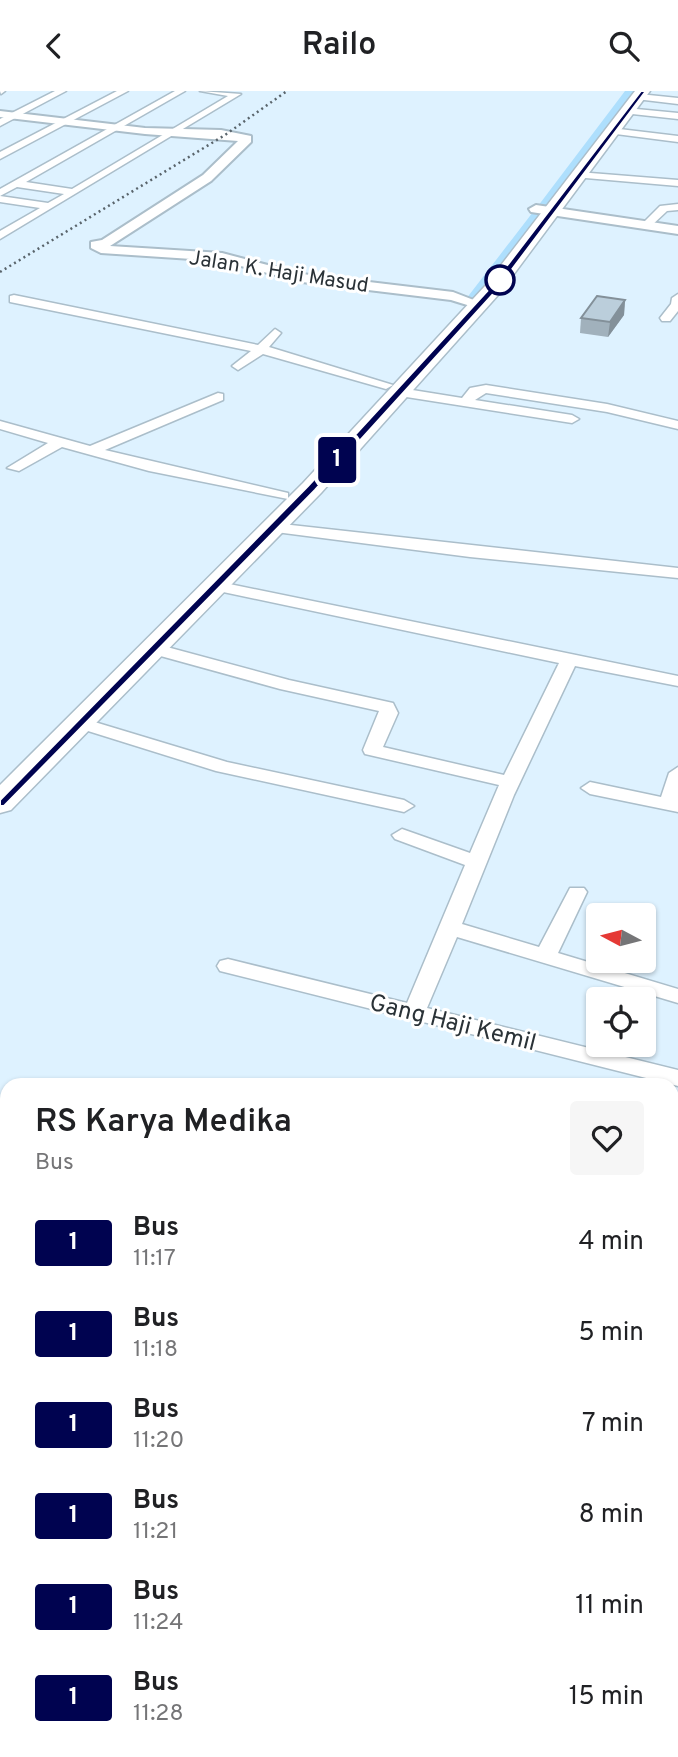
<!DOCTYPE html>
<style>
:root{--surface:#fff;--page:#f6f6f6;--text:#202124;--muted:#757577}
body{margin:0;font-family:Overpass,sans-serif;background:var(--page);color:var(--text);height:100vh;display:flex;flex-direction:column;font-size:26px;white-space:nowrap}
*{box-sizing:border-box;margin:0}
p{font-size:23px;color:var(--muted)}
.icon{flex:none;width:38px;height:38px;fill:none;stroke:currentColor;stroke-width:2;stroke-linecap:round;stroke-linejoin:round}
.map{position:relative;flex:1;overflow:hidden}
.sheet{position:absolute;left:0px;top:987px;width:679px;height:679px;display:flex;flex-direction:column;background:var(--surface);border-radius:21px 21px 0 0;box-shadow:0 2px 5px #0004}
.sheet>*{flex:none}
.badge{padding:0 14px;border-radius:5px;font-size:24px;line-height:46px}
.needle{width:46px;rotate:277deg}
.fabs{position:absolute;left:586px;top:812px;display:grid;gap:14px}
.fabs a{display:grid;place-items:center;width:70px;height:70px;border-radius:7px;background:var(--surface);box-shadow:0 2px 5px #0004;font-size:35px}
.map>.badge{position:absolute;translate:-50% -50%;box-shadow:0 0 0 4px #fff}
.round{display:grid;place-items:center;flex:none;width:74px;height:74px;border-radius:7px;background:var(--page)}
.overview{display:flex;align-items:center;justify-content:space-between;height:119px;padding:0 35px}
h1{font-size:33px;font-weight:600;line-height:52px}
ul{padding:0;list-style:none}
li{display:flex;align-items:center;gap:21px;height:91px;padding:0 35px}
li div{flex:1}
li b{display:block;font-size:26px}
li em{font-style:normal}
li .badge{min-width:77px;font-weight:700;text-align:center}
header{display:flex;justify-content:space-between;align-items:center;height:91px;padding:0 35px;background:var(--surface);font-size:32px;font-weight:600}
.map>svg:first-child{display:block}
</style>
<header><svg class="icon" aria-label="back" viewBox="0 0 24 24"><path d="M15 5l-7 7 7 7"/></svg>Railo<svg class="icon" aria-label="search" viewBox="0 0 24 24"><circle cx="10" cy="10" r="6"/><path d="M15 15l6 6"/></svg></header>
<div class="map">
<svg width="678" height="1666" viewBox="0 0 678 1666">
<rect width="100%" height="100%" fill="#def2ff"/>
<path fill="#aedffd" d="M 625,0 L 643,0 L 552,117 L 538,115 Z
M 546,120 L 477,213 L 466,208 L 533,121 Z"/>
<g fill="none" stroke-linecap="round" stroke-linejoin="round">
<g stroke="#abbeca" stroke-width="3">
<path id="minor" d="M 0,0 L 5,0 L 1,3 Z
M 55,0 L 66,0 L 0,35 L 0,28 Z
M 117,0 L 128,0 L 0,68 L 0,61 Z
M 175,0 L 185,0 L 26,91 L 72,98 L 228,5 L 200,0 L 241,3 L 0,148 L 0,140 L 40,117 L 0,111 L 0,98 ZM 17,96 L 64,103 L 48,112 L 0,105 Z
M 639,3 L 678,7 L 678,13 L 636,8 Z
M 626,17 L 678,22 L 678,28 L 623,22 Z
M 611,37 L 678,45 L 678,51 L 608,42 Z
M 578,81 L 678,89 L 678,95 L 574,86 Z
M 678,113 L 678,119 L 667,120 L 650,136 L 641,134 L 660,115 Z
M 678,203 L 678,220 L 670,230 L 662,230 L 660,227 L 671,213 L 672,207 Z
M 14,204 L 258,254 L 275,238 L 281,242 L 269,256 L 393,294 L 386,298 L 263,263 L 238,279 L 232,275 L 251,260 L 10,211 L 10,205 Z
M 486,294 L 607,313 L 678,330 L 678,338 L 607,321 L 486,302 L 475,309 L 572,324 L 579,328 L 572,332 L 400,305 L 393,301 L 400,297 L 462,307 L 470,297 Z
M 218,302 L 223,303 L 223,309 L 105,359 L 288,402 L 288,408 L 149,380 L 62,356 L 19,380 L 7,377 L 48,352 L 0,338 L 0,330 L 90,355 Z
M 273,432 L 678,477 L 678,487 L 470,466 L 268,440 L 265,437 Z
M 215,490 L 678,585 L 678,595 L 575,575 L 514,704 L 462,833 L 539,856 L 570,797 L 584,797 L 587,801 L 558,862 L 678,898 L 678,912 L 457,846 L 427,917 L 678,979 L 678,995 L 220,880 L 217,875 L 220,870 L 228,868 L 407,912 L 465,774 L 395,748 L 392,744 L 402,738 L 470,762 L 499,694 L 365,663 L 363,659 L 379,620 L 280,598 L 146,561 L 144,557 L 146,553 L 152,552 L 289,589 L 393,612 L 398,622 L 383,656 L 504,684 L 559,572 L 209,498 L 209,492 Z
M 78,626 L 227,671 L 404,709 L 414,715 L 404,721 L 216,680 L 72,635 L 69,631 L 72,627 Z
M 678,676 L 678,721 L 590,703 L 581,697 L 590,691 L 661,706 L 669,682 Z
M 678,1062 L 678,1088 L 672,1090 L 672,1064 Z
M 0,1083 L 7,1085 L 7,1103 L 0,1101 Z
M 7,1195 L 7,1223 L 0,1226 L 0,1198 Z
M 672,1240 L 678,1242 L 678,1264 L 672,1262 Z
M 672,1416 L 678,1418 L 678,1445 L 672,1443 Z
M 0,1443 L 7,1445 L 7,1473 L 0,1471 Z
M 168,1659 L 202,1659 L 199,1666 L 165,1666 Z"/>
</g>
<g stroke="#abbeca" stroke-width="4">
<path id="tertiary" d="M 0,20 L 145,37 L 221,39 L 251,45 L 251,51 L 211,90 L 110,155 L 222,162 L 302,183 L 453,201 L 484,213 L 477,217 L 451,209 L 302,191 L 222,170 L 101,162 L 91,157 L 91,151 L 102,149 L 203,84 L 238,50 L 145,43 L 0,26 Z
M 536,114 L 678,135 L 678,143 L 531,121 L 529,118 Z"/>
</g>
<g stroke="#abbeca" stroke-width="3">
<path id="trunk" d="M 635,0 L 650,0 L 499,203 L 321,402 L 11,719 L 0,722 L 0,694 L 303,392 L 485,195 Z"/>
</g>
<use href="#minor" fill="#fff" fill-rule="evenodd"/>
<use href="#tertiary" fill="#fff" fill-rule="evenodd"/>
<use href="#trunk" fill="#fff" fill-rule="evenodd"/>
<path stroke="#59646b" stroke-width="2.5" stroke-dasharray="2 3.5" stroke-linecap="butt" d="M 0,181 L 225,44 L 287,0"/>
</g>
<path fill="#a1b1bc" d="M 625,209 L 624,224 L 608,246 L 580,242 L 581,227 Z"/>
<path fill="#839099" d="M 625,209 L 624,224 L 608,246 L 610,231 Z"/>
<path fill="#bbcedb" stroke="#839099" stroke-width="2" d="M 597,205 L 625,209 L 610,231 L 581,227 Z"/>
<path fill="#000350" stroke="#fff" stroke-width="2" d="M 641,0 L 646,0 L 495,201 L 315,399 L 4,715 L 0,715 L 0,709 L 308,395 L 489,198 Z"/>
<circle fill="#fff" stroke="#000350" stroke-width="3.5" cx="500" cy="189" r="14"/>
<g text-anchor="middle" stroke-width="6" stroke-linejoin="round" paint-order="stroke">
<g font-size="21" fill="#2a3237" stroke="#fff">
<text transform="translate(279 180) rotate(9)" y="7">Jalan K. Haji Masud</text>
</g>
<g font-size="24" fill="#2a3237" stroke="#fff">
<text transform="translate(453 931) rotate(14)" y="8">Gang Haji Kemil</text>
</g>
</g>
</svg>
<div class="fabs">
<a><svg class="needle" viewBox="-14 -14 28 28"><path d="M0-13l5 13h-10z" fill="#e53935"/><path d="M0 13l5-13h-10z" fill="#757577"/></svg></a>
<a><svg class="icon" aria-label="locate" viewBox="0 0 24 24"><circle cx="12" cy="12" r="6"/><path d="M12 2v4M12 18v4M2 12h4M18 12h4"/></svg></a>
</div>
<b class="badge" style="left:337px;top:369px;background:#000350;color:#fff">1</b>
<section class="sheet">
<div class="overview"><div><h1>RS Karya Medika</h1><p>Bus</p></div><a class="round"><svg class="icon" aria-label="heart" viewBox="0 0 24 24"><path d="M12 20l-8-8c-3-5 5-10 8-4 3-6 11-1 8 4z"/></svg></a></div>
<ul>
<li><span class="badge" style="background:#000350;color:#fff">1</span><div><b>Bus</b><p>11:17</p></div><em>4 min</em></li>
<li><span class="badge" style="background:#000350;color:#fff">1</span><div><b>Bus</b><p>11:18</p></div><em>5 min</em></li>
<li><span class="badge" style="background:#000350;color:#fff">1</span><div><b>Bus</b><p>11:20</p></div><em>7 min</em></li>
<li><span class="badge" style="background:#000350;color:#fff">1</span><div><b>Bus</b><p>11:21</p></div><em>8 min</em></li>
<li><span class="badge" style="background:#000350;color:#fff">1</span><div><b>Bus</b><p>11:24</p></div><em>11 min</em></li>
<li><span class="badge" style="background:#000350;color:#fff">1</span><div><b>Bus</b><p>11:28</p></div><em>15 min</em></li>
</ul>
</section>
</div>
